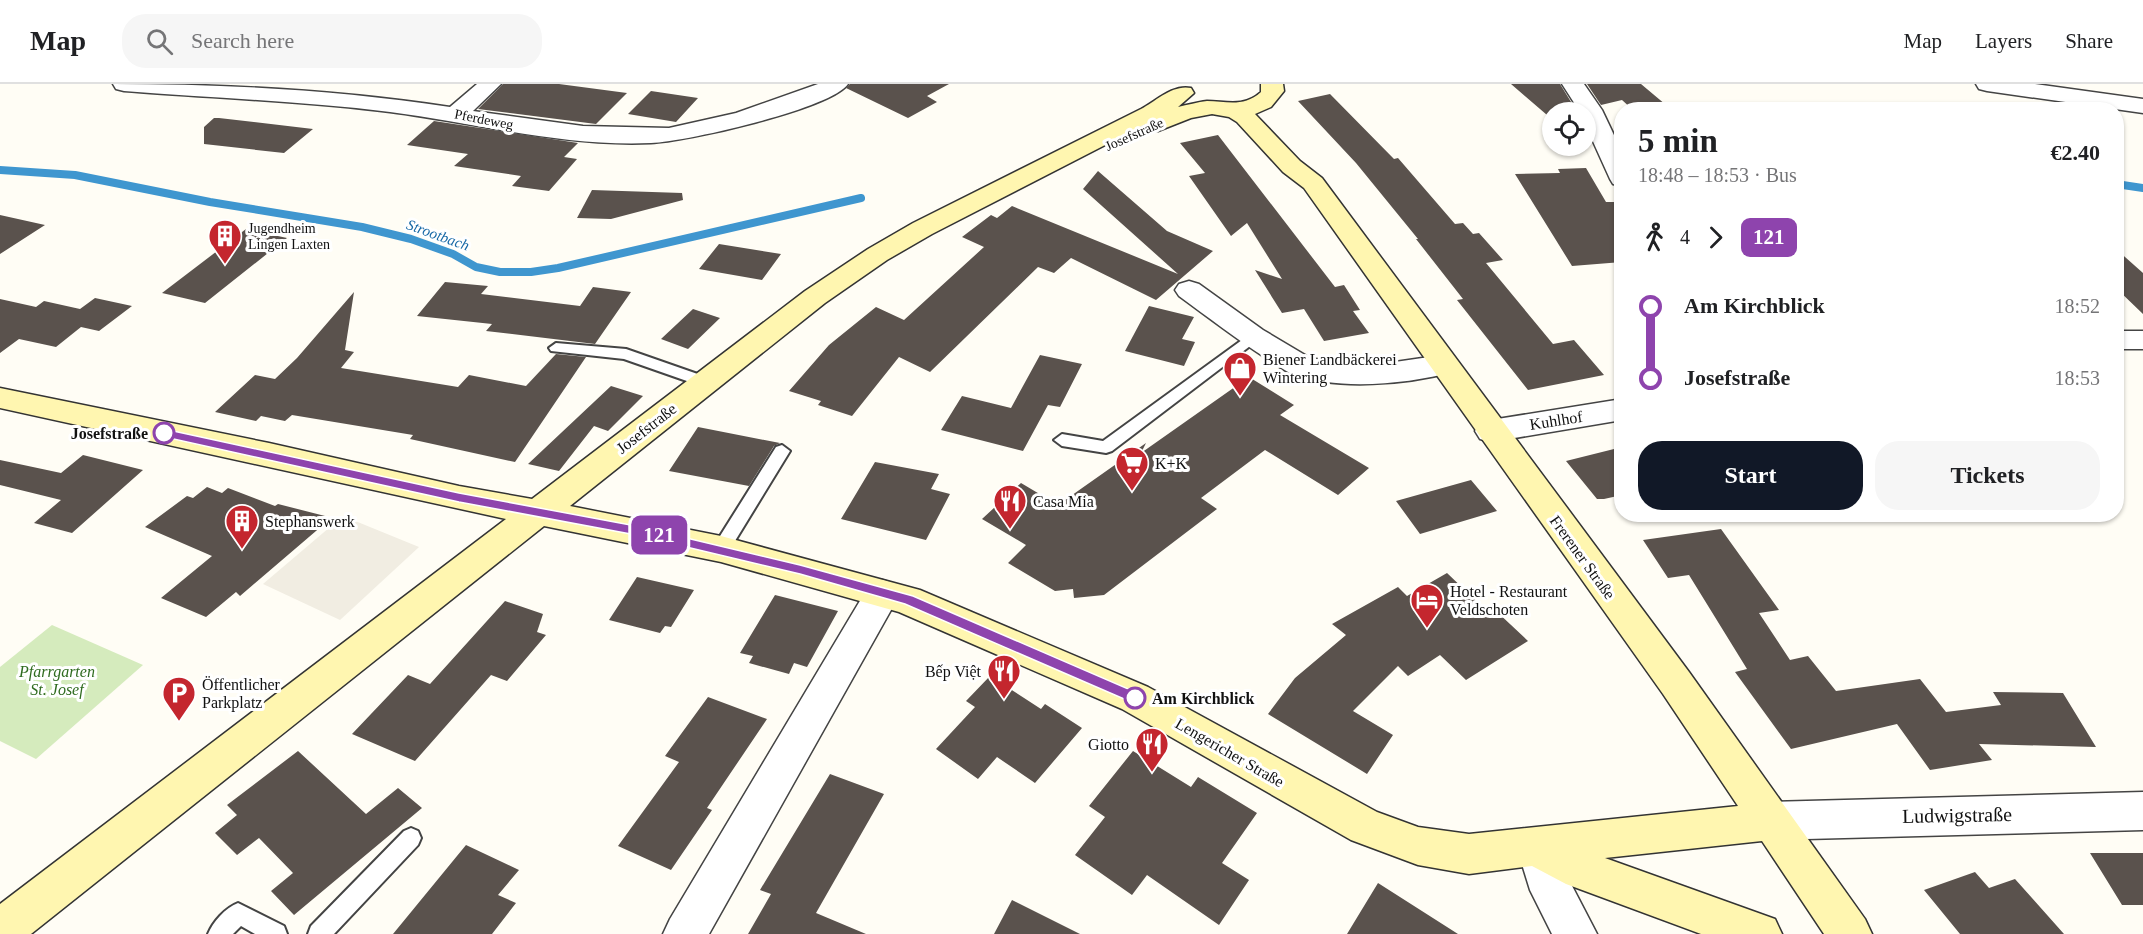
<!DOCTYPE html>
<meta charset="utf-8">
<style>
:root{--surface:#fff;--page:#f6f6f6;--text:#202124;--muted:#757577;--line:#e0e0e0;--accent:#111827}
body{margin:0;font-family:Georgia,serif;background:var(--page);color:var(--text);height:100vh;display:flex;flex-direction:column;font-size:22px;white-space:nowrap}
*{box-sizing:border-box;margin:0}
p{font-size:20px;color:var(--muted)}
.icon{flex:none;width:33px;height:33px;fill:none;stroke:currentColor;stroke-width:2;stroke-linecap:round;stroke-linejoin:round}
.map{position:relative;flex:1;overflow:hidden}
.side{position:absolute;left:1614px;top:18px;width:510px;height:420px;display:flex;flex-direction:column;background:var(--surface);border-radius:24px;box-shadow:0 2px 4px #0004}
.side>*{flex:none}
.badge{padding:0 12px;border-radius:9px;font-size:21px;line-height:39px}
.buttons{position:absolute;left:1542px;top:18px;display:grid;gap:12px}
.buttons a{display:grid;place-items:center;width:54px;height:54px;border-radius:50%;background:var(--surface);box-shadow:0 2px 4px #0004;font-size:30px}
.map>.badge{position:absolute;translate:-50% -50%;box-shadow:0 0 0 3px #fff}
.legs{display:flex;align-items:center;gap:9px;height:66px;padding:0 24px;font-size:20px}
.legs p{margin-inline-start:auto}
.headline{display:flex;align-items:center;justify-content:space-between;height:102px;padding:0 24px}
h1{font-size:33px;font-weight:700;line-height:45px}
.button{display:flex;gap:12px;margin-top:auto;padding:12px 24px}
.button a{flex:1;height:69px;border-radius:24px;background:var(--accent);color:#fff;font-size:24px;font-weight:700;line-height:69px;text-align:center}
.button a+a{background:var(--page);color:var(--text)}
ul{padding:0 24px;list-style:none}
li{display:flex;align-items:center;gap:21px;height:72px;font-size:22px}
li i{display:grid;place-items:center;width:9px;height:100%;margin:0 8px;background:currentColor}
li i::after{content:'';width:15px;height:15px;margin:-8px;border:4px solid;border-radius:50%;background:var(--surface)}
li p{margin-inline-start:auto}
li:first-child i{background:linear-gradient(#0000 50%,currentColor 0)}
li:last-child i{background:linear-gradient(currentColor 50%,#0000 0)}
header{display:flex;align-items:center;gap:36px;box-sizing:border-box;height:84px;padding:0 30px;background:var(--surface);border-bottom:2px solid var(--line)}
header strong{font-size:28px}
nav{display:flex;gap:33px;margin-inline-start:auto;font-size:21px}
.search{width:420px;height:54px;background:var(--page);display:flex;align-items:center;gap:15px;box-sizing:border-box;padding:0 21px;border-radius:24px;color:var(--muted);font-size:22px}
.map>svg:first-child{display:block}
</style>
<header>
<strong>Map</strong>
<div class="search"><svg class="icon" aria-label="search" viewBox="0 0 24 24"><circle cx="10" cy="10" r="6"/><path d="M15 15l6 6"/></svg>Search here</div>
<nav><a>Map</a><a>Layers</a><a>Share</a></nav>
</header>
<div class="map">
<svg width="2143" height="850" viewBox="0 0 2143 850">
<rect width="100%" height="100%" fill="#fffdf5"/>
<path fill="#d5ebbd" d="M 52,541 L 143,581 L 36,675 L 0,657 L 0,583 Z"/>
<path fill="#f1ede2" d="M 343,432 L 419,463 L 340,536 L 263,500 Z"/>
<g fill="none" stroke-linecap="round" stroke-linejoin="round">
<path stroke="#3f96cf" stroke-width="8" d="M 0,86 L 75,91 L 210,118 L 362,143 L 411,155 L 453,170 L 476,183 L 500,188 L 531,188 L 558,184 L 861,114
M 2116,100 L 2143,104"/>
</g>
<path fill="#5a524d" d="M 503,0 L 559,0 L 627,9 L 596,40 L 478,25 Z
M 850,0 L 949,0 L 927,12 L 937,18 L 908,34 L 846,4 Z
M 1511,0 L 1560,0 L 1576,26 L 1547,31 Z
M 1587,0 L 1641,0 L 1672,26 L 1633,26 L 1622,16 L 1601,21 Z
M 651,7 L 698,14 L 676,38 L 628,30 Z
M 1330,10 L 1394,75 L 1398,74 L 1455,140 L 1463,139 L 1473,150 L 1479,149 L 1503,176 L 1486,179 L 1553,260 L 1574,256 L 1604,291 L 1528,306 L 1457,216 L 1463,215 L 1416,155 L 1418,155 L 1356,79 L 1298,17 Z
M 214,34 L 219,34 L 313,45 L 284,69 L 204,60 L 204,43 Z
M 434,37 L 578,59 L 564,73 L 577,75 L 549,107 L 512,102 L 521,92 L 454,82 L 468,70 L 407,61 Z
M 1218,51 L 1335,203 L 1344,201 L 1360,226 L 1353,227 L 1369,249 L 1324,257 L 1304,225 L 1282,229 L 1255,186 L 1282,195 L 1247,139 L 1231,152 L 1189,92 L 1205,89 L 1180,59 Z
M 1586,84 L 1606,118 L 1622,118 L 1622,178 L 1572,182 L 1515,90 L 1560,89 L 1558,85 Z
M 1098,87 L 1167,147 L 1213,167 L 1156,216 L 1071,174 L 1054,189 L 1038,183 L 930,288 L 899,273 L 852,332 L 818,321 L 821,317 L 789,307 L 829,261 L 876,223 L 904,236 L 984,163 L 962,153 L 991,131 L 997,134 L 1012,122 L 1178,190 L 1083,105 Z
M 592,106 L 682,109 L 683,116 L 611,135 L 577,134 Z
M 0,131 L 45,141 L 0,170 Z
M 246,145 L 287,154 L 205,219 L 162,209 Z
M 719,160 L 781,170 L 762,196 L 699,185 Z
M 2116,165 L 2143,189 L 2143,230 L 2116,204 Z
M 445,198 L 488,202 L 481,210 L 580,222 L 593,203 L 631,208 L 595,260 L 486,247 L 492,240 L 417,232 Z
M 354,208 L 345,266 L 354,268 L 341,284 L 458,303 L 469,291 L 526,302 L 556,270 L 586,273 L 515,378 L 410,355 L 413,351 L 292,331 L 285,337 L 261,332 L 256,337 L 215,328 L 255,291 L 275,295 L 297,274 Z
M 95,214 L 132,222 L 99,247 L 81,243 L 56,263 L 19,255 L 0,269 L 0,215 L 36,223 L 44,217 L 80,225 Z
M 1149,222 L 1194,233 L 1182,255 L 1195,258 L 1184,282 L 1125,267 Z
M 693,225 L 720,234 L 688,265 L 661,255 Z
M 1040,271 L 1082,280 L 1060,323 L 1048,321 L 1023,367 L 941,346 L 962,312 L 1011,324 Z
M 1249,293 L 1294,321 L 1280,331 L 1369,384 L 1338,411 L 1265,366 L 1201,414 L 1217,425 L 1104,511 L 1074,514 L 1073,505 L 1055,507 L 1008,479 L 1026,461 L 982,435 L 1021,399 L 1058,421 L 1146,359 L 1141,369 Z
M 611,302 L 643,312 L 608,347 L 594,342 L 559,387 L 528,380 Z
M 698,343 L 780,359 L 774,362 L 749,402 L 669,387 Z
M 1622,363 L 1622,411 L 1604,415 L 1597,415 L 1566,377 Z
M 83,371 L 143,386 L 72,449 L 34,439 L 61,416 L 0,401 L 0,376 L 61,389 Z
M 875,378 L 939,390 L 931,405 L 950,410 L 926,456 L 841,435 Z
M 1471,396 L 1497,427 L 1420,450 L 1396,417 Z
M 207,403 L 222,409 L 228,404 L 275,422 L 278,420 L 325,432 L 316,439 L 323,441 L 240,512 L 236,508 L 206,533 L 161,514 L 212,472 L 145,443 L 187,412 L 193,414 Z
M 1721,445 L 1779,526 L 1759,529 L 1790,576 L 1808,572 L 1836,607 L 1920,595 L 1946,628 L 2001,621 L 1993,608 L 2063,609 L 2096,663 L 1979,660 L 1992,676 L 1930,686 L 1897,640 L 1791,665 L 1735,588 L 1747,585 L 1689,491 L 1668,494 L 1643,456 Z
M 1447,489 L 1490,530 L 1495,526 L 1528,557 L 1466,596 L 1440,571 L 1408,592 L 1398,582 L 1353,627 L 1393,651 L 1367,690 L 1268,630 L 1295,594 L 1346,551 L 1332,540 L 1398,503 L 1407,512 Z
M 637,493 L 694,506 L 671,543 L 665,542 L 660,549 L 609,536 Z
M 775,511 L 838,527 L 807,583 L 794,579 L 789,590 L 749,579 L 753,572 L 740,569 Z
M 505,517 L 543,530 L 537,548 L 546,551 L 507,597 L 491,591 L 415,677 L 352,650 L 408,591 L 430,600 Z
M 990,592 L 1041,625 L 1045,620 L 1082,644 L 1035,699 L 997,673 L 978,695 L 936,665 L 975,623 L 966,617 Z
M 708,613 L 767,635 L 707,724 L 712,726 L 671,786 L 618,762 L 679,678 L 665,672 Z
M 298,667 L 366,730 L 398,704 L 422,724 L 294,831 L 271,807 L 293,789 L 259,754 L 237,771 L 215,749 L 237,731 L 227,721 Z
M 1133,667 L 1191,703 L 1198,693 L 1257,729 L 1222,779 L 1249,796 L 1219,841 L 1147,791 L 1132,811 L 1075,771 L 1105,733 L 1089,722 Z
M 830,690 L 884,710 L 816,829 L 866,850 L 748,850 L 771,810 L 760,806 Z
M 466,761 L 519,786 L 498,811 L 516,819 L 492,850 L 393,850 Z
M 2090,769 L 2143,769 L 2143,821 L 2122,821 Z
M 1975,788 L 1989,804 L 2015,795 L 2064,850 L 1960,850 L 1924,806 Z
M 1378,799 L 1458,850 L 1347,850 Z
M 1012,816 L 1080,850 L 994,850 Z"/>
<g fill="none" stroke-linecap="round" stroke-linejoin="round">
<g stroke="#444" stroke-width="4">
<path id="lane" d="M 1253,248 L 1260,253 L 1258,256 L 1112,367 L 1106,369 L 1062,362 L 1054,356 L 1062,350 L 1103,357 Z
M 556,259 L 626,265 L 709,294 L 711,298 L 704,303 L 624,275 L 551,267 L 549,264 Z
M 782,361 L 790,367 L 727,470 L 715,470 L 712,465 L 715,460 L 776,363 Z
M 411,744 L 418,747 L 421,754 L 418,761 L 334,850 L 308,850 L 311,842 L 404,747 Z
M 238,819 L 284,842 L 287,850 L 255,850 L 241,842 L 233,850 L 208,850 C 213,838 225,824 238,819 Z"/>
</g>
<g stroke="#444" stroke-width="3">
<path id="street" d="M 113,0 C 226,0 338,6 450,23 L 477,0 L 501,0 L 473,27 L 583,42 L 669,44 L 736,29 L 818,0 L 848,0 C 831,25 684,58 651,59 C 564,63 476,39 390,28 C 302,17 213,14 124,7 L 116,5 Z
M 1562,0 L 1584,0 L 1602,26 L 1622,68 L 1622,102 L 1613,100 L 1610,95 L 1586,42 L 1586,28 L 1580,28 Z
M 1976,0 L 2035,0 L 2143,15 L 2143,29 L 1987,7 L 1979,5 Z
M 1189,197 L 1199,200 L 1263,246 L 1310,274 L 1340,279 L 1388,279 L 1443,271 L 1453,274 L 1458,281 L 1453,288 C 1408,300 1338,307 1293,290 C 1284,287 1274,279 1266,274 C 1236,255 1208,233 1179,212 L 1175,206 L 1179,200 Z
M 2116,247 L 2143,247 L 2143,265 L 2116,265 Z
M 1622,315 L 1622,336 L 1491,358 L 1480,355 L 1475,347 L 1480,339 L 1491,336 Z
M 882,496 L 894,500 L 900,510 L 709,850 L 663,850 L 670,835 L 870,500 Z
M 2143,708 L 2143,746 L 1772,756 L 1758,750 L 1752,737 L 1758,724 L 1772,718 Z
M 1538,745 L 1553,750 L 1570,798 L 1597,850 L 1552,850 L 1530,806 L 1517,764 L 1523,750 Z"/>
</g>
<g stroke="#333" stroke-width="3">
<path id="secondary" d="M 1261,0 L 1283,0 L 1284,7 L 1271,23 L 1255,30 L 1300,77 L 1322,94 L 1689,588 L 1865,835 L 1872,850 L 1824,850 L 1762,757 L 1605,774 L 1775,835 L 1782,850 L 1701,850 L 1566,800 L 1532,782 L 1469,790 L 1418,781 L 1351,756 L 1122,625 L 899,528 L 721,478 L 544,442 L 31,850 L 0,850 L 0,820 L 506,435 L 0,324 L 0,304 L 269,359 L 459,402 L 532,415 L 805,207 L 868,165 L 913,139 L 1141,25 C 1156,17 1173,0 1191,4 L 1194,9 L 1178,23 C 1187,21 1198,18 1207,17 C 1226,17 1243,24 1261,8 ZM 1212,30 L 1229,33 L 1237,38 L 1283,88 L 1304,104 L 1663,610 L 1738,722 L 1469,750 L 1418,743 L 1377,728 L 1148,603 L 920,506 L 721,452 L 570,422 L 825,219 L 887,176 L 932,150 L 1146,40 L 1150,45 L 1158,47 L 1191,34 Z"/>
</g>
<use href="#lane" fill="#fff" fill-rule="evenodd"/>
<use href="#street" fill="#fff" fill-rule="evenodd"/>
<use href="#secondary" fill="#fff6b0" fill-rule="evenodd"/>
</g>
<path fill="#8e44ad" stroke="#fff" stroke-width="1.5" d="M 164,345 L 459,409 L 636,442 L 800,481 L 913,512 L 1140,610 L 1142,614 L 1140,618 L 1131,618 L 905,520 L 800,490 L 636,451 L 459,418 L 160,352 L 160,346 Z"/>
<defs>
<g id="building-pin" transform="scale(1.725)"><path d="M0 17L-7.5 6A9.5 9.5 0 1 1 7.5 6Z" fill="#c4262e" stroke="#fff"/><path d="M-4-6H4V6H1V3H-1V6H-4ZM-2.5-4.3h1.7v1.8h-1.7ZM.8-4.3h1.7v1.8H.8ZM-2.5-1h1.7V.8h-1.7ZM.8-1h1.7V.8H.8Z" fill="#fff"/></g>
<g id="shop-pin" transform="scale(1.725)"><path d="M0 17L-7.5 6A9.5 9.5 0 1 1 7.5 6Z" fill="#c4262e" stroke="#fff"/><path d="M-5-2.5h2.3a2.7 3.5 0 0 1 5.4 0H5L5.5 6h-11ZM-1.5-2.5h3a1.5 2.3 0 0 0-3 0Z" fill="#fff"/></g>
<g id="supermarket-pin" transform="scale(1.725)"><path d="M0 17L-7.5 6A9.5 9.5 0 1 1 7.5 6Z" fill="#c4262e" stroke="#fff"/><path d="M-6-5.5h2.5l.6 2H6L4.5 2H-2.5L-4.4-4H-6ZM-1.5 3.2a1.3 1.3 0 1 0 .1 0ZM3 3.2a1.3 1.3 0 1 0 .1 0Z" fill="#fff"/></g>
<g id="restaurant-pin" transform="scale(1.725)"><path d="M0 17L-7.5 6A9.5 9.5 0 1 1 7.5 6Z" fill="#c4262e" stroke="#fff"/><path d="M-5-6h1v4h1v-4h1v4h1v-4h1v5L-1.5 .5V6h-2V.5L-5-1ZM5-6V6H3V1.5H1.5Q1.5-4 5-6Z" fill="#fff"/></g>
<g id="hotel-pin" transform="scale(1.725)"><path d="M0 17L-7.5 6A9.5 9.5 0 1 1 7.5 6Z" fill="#c4262e" stroke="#fff"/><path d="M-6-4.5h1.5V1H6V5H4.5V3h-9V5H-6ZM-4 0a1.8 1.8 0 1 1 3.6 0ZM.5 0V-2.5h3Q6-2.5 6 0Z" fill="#fff"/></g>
<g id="parking-pin" transform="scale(1.725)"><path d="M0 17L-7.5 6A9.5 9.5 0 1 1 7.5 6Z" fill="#c4262e" stroke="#fff"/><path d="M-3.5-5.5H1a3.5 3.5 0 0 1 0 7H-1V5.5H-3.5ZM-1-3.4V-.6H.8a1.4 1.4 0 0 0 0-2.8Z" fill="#fff"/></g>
</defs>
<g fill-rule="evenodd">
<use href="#building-pin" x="225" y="152"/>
<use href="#shop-pin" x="1240" y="284"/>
<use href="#supermarket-pin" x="1132" y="379"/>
<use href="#restaurant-pin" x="1010" y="417"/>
<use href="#building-pin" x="242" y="437"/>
<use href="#hotel-pin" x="1427" y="516"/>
<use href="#restaurant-pin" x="1004" y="587"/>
<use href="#parking-pin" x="179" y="609"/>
<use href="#restaurant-pin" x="1152" y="660"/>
</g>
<g fill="#fff" stroke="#8e44ad" stroke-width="3">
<circle cx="164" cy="349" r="10"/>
<circle cx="1135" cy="614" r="10"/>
</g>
<g text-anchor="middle" stroke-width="6" stroke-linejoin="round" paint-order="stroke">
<g font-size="14" fill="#111" stroke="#fff">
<text transform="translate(484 35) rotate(11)" y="5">Pferdeweg</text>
<text transform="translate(1134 50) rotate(-24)" y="5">Josefstraße</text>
</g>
<g font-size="14" fill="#111" stroke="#fff" text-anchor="start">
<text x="248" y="149">Jugendheim<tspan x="248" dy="16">Lingen Laxten</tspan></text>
</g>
<g font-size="15" font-style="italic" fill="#1768a6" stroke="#fff">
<text transform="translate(438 151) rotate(20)" y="5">Strootbach</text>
</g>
<g font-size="16" fill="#111" stroke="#fff" text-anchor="start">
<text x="1263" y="281">Biener Landbäckerei<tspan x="1263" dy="18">Wintering</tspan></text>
<text x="1155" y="385">K+K</text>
<text x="1033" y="423">Casa Mia</text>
<text x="265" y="443">Stephanswerk</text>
<text x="1450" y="513">Hotel - Restaurant<tspan x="1450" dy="18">Veldschoten</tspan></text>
<text x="981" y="593" text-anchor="end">Bếp Việt</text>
<text x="202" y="606">Öffentlicher<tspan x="202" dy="18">Parkplatz</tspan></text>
<text x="1129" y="666" text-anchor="end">Giotto</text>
</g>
<g font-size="16" fill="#111" stroke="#fff">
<text transform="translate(1556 336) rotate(-9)" y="6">Kuhlhof</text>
<text transform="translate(646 344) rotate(-38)" y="6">Josefstraße</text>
<text transform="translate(1583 473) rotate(54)" y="6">Frerener Straße</text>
<text transform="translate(1230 668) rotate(30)" y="6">Lengericher Straße</text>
</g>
<g font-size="16" font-weight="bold" fill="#111" stroke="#fff" text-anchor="end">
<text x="148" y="355">Josefstraße</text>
<text x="1152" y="620" text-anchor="start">Am Kirchblick</text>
</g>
<g font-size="16" font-style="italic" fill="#2f6b1f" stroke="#fff">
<text x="57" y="593">Pfarrgarten<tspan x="57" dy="18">St. Josef</tspan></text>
</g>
<g font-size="20" fill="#111" stroke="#fff">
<text transform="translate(1957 731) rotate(-1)" y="7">Ludwigstraße</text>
</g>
</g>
</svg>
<div class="buttons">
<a><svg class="icon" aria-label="locate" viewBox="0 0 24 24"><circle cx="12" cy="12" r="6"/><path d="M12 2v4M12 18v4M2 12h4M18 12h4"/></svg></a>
</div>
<b class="badge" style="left:659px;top:451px;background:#8e44ad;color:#fff">121</b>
<section class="side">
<div class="headline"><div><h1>5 min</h1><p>18:48 – 18:53 · Bus</p></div><b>€2.40</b></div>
<div class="legs"><svg class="icon" aria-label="walk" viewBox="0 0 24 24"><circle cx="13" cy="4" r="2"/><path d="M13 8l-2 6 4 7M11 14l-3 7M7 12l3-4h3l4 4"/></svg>4<svg class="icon" aria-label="forward" viewBox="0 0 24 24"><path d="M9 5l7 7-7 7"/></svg><b class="badge" style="background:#8e44ad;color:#fff">121</b></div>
<ul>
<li><i style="color:#8e44ad"></i><b>Am Kirchblick</b><p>18:52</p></li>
<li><i style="color:#8e44ad"></i><b>Josefstraße</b><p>18:53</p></li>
</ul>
<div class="button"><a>Start</a><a>Tickets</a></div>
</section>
</div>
